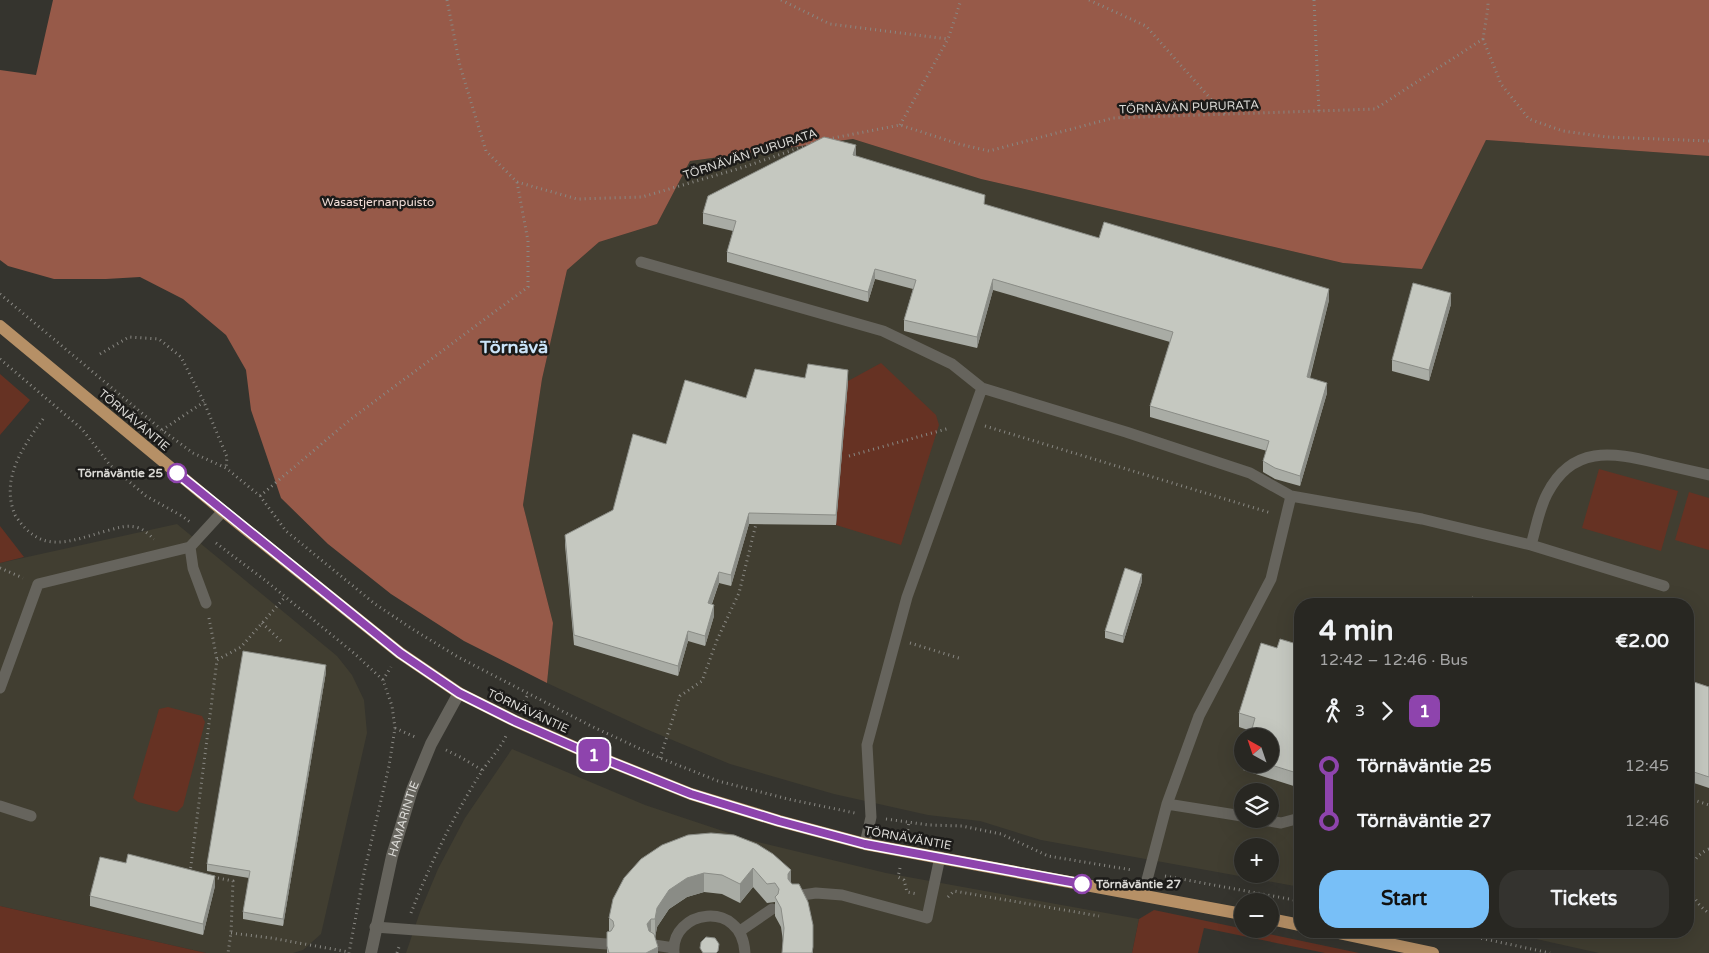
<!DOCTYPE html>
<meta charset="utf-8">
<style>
:root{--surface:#282722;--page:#34332f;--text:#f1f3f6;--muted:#a5a5a5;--line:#444440;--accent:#78bff7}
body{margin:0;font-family:"Varela Round",sans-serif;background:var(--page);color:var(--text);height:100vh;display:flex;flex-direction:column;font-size:19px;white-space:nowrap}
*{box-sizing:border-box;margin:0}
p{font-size:16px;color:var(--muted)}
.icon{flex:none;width:28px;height:28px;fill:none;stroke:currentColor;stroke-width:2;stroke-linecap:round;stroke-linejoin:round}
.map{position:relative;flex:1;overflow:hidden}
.panel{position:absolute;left:1294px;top:598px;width:400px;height:340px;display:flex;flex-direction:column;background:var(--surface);border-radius:20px;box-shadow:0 5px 20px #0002,0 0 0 1px var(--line)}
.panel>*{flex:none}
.badge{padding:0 10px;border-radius:8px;font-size:18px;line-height:32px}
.needle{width:32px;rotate:320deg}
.controls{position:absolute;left:1234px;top:728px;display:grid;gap:10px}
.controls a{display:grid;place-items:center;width:45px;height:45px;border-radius:50%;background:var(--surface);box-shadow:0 5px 20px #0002,0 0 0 1px var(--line);font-size:25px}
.map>.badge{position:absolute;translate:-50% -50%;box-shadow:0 0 0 2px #fff}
.legs{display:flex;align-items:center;gap:8px;height:55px;padding:0 25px;font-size:16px}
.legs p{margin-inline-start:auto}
.overview{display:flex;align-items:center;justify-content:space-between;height:85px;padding:0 25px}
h1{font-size:28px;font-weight:700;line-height:38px}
.cta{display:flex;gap:10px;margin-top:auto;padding:10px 25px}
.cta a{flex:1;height:58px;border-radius:20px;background:var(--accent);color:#111;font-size:20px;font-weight:700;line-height:58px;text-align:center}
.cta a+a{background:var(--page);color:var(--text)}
ul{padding:0 25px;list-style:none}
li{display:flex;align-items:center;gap:18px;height:55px;font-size:19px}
li i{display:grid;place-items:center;width:8px;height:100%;margin:0 6px;background:currentColor}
li i::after{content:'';width:12px;height:12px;margin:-6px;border:4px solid;border-radius:50%;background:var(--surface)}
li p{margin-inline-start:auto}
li:first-child i{background:linear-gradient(#0000 50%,currentColor 0)}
li:last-child i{background:linear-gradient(currentColor 50%,#0000 0)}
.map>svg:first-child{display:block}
</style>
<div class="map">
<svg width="1709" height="953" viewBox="0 0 1709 953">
<rect width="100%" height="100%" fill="#35342e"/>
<path fill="#413e31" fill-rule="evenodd" d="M 853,139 L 981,179 L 1343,263 L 1422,269 L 1486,140 L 1709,156 L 1709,953 L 1599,953 L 1501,931 L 1688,931 L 1688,604 L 1300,604 L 1300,887 L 1041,840 L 980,821 L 928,815 L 834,794 L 730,764 L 646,729 L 547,683 L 553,623 L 523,505 L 542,379 L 567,270 L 599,242 L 657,224 L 690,161 ZM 1242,736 L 1270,736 L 1270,764 L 1242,764 ZM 1242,791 L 1270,791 L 1270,819 L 1242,819 ZM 1242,846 L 1270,846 L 1270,874 L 1242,874 Z
M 177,524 L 337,656 L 352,675 L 364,700 L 367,733 L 321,934 L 303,950 L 293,953 L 206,953 L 0,906 L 0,563 Z
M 512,749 L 645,805 L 750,840 L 886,873 L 1139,919 L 1132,953 L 406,953 L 420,912 L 438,869 L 465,818 Z"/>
<path fill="#663223" d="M 881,363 L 936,415 L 939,425 L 901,545 L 836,525 L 848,381 Z
M 0,374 L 30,400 L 0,435 Z
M 1599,469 L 1678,491 L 1661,551 L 1582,528 Z
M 1689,492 L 1709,498 L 1709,550 L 1675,540 Z
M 0,526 L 24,557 L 0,563 Z
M 168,707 L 202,716 L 205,722 L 183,806 L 177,812 L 138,802 L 133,798 L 159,709 Z
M 0,906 L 206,953 L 0,953 Z
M 1154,910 L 1359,953 L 1325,953 L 1204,928 L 1198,953 L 1132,953 L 1139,919 Z"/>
<path fill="#975a49" d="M 53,0 L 1709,0 L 1709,156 L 1486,140 L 1422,269 L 1343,263 L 981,179 L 853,139 L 690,161 L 657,224 L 599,242 L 567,270 L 542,379 L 523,505 L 553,623 L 547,683 L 464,641 L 391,594 L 328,544 L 281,498 L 251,410 L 246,370 L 226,335 L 183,299 L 140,277 L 106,279 L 54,279 L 8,266 L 0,260 L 0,70 L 36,75 Z"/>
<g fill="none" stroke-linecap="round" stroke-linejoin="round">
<path stroke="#898883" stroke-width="3" stroke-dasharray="1 4" stroke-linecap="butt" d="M 447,0 L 460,66 L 486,151 L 517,182 L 577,199 L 642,197 L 744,167 L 819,141
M 781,0 L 830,24 L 948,39
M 1089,0 L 1146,26 L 1225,115
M 1314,0 L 1319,111
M 1483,39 L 1501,84 L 1529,119 L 1563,131 L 1607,137 L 1709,141
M 900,125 L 948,39 L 961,0
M 828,139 L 900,125 L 959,144 L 989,151 L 1113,118 L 1375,109 L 1483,39 L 1488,7 L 1488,0
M 0,294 L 162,430 L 193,453 L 226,468 L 260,496 L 286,531 L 375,604 L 414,630 L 458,657 L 591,726 L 660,758 L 718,781 L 792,800 L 855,813
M 100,354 L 129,337 L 159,339 L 181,357 L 204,402 L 227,457 L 226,468
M 0,359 L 82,429 L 110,465 L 146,496 L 182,516 L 190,522
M 43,419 C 23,447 0,479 15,515 C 41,555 67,542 106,531 C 118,528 127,524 139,528 C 145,530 150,536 154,539
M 985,426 L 1271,513
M 162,430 L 204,402
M 849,456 L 950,428
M 260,496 L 351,419 L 528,287 L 528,241 L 517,182
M 216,543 L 266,581 L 355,654 L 383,680 L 392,706 L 395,728 L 389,766 L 364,873 L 349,953
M 0,568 L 23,578
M 209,618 L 217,660
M 262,623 L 281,641
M 910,643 L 962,659
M 383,680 L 391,667
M 522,706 L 528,694
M 395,728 L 415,737
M 446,750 L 462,758 L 482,770
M 660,758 L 680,696 L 702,681 L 717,640 L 739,593 L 756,524
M 1688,798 L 1709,805
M 886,819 L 929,825 L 962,826 L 1001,834 L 1048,856 L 1132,870
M 907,835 L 909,822
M 1709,849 C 1681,861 1685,898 1709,913
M 900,868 L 898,877 L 904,880 L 907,892 L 917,894
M 190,873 L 217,660 L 241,647 L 285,597
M 1165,876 L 1300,901
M 213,877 L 233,881 L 231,933 L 228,953
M 948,897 L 954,891 L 1099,916
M 411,913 C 430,864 454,815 482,771 C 490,759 500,749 506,736
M 1447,931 L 1550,953
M 231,933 L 271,938 L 349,952
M 397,953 L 400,944"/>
<path stroke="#66645d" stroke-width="11" d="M 641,262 L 883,331 L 952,364 L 982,388
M 1531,545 C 1536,528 1539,509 1547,494 C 1572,445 1612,452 1657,463 C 1674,467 1692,471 1709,475
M 190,547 L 193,568 L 206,603
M 0,688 L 38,584 L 190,547 L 223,511
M 1167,804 L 1242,816
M 0,806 L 31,816
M 1257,819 L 1281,823 L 1300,818
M 865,844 L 871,817 L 867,745 L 907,597 L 982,388 L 1126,432 L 1250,473 L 1291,496 L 1422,519 L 1531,545 L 1664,586
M 1143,895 L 1167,804 L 1199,716 L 1271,579 L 1291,496
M 795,896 L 816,893 L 842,895 L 927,918 L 940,857
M 375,927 L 607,944
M 740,931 L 772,909
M 654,945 L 674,948
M 674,953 C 670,910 742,898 745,953"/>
<path stroke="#66645d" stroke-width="12" id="s1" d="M 371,953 L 392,856 L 412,790 L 431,744 L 459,693"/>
<path stroke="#b69066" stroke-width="12" d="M 0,326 L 223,511 L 400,653 L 459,693 L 515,721 L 581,750 L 691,794 L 779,821 L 865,844 L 1242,914
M 1270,919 L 1300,925
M 1329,931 L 1433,953"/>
</g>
<path fill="#a9aca5" d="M 856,156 L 985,205 L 1099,238 L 1329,300 L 1310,378 L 1327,393 L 1300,486 L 1275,479 L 1263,472 L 1263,461 L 1267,451 L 1150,417 L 1150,406 L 1170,342 L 993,290 L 977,348 L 904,331 L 904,320 L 913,289 L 875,279 L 868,302 L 727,262 L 727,252 L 733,231 L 703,224 L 703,213 Z
M 1451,304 L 1429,381 L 1392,371 L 1392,360 Z
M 805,378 L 848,381 L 836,525 L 749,524 L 731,586 L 719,583 L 712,604 L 714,616 L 705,646 L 688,641 L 678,676 L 574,645 L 565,545 L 565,535 L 613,510 L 666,444 L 746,398 Z
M 1142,581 L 1123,643 L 1105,638 L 1105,631 Z
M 1300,645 L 1300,788 L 1243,770 L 1243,764 L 1270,764 L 1251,731 L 1239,727 L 1239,713 L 1277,648 Z
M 326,672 L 283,926 L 243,919 L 243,912 L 249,878 L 207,871 L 207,864 Z
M 1688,680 L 1709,687 L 1709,788 L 1688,781 Z
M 688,835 L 791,883 L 813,953 L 783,941 L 781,927 L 775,916 L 775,902 L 767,903 L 753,887 L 740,903 L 722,894 L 704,892 L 687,897 L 669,909 L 657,927 L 655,938 L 658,953 L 607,953 L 607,932 L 609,932 L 609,918 Z
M 215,886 L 203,935 L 90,906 L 90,896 Z"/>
<path fill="#8a8c86" d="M 856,145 L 856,156 L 853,155 Z
M 875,269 L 875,279 L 868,302 L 868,292 Z
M 993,279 L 993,290 L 977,348 L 977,337 Z
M 1329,289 L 1329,300 L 1307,388 L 1307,377 Z
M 1451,293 L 1451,304 L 1429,381 L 1429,370 Z
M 848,370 L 848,381 L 836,525 L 836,515 Z
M 1327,383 L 1327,393 L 1300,486 L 1300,476 Z
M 749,513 L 749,524 L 731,586 L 731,575 Z
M 719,572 L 719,583 L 708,614 L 708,603 Z
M 1142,574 L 1142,581 L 1123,643 L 1123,636 Z
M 714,605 L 714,616 L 705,646 L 705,636 Z
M 688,631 L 688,641 L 678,676 L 678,666 Z
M 326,665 L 326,672 L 283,926 L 283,919 Z
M 753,868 L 753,887 L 740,903 L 740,884 Z
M 791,870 L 791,889 L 788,879 L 788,874 Z
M 704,873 L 704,892 L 687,897 L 669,909 L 657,927 L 655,938 L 655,919 L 657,908 L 669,890 L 687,878 Z
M 215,876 L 215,886 L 203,935 L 203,924 Z
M 651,919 L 651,938 L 647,924 Z
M 658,947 L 658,953 L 646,953 Z"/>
<path fill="#c5c8c0" stroke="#8a8c86" d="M 824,137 L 856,145 L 853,155 L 985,195 L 984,204 L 1099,238 L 1104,222 L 1329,289 L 1307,377 L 1327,383 L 1300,476 L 1275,468 L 1263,461 L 1269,441 L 1150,406 L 1173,332 L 993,279 L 977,337 L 904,320 L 916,280 L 875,269 L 868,292 L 727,252 L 736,221 L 703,213 L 708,196 Z
M 1413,283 L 1451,293 L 1429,370 L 1392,360 Z
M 808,364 L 848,370 L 836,515 L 749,513 L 731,575 L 719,572 L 708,603 L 714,605 L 705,636 L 688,631 L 678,666 L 574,635 L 565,535 L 613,510 L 633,434 L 666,444 L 685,380 L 746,398 L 755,369 L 805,378 Z
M 1125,568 L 1142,574 L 1123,636 L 1105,631 Z
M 1472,597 L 1492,604 L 1470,604 Z
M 1280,639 L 1300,645 L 1300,774 L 1268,764 L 1270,764 L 1270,736 L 1250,736 L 1255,718 L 1239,713 L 1261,643 L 1277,648 Z
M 243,651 L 326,665 L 283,919 L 243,912 L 250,871 L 207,864 Z
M 1688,680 L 1709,687 L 1709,777 L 1688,770 Z
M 711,833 L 734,835 L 757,844 L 773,854 L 791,870 L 788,874 L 788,879 L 792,884 L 799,884 L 808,902 L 813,925 L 813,947 L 812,953 L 782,953 L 784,928 L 781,908 L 775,897 L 778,894 L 779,889 L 775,883 L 767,884 L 753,868 L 740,884 L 722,875 L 704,873 L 687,878 L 669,890 L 657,908 L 655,919 L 651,919 L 647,924 L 649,931 L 654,934 L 658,947 L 646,953 L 609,953 L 607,946 L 607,932 L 611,931 L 614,926 L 613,921 L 609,918 L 613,899 L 624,878 L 641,859 L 662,845 L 688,835 Z
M 128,854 L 215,876 L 203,924 L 90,896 L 100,857 L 126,863 Z
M 706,937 L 715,938 L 719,944 L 718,951 L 716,953 L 703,953 L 700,948 L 701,942 Z"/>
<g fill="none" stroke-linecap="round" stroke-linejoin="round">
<g stroke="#fff" stroke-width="11">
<path id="line-1" d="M 177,473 L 400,653 L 459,693 L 515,721 L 581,750 L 691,794 L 779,821 L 865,844 L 1082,884"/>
</g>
<use href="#line-1" stroke="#8e44ad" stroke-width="8"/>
</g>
<g fill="#fff" stroke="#8e44ad" stroke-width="2.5">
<circle cx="177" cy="473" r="9"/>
<circle cx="1082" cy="884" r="9"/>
</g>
<g text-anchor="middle" stroke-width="5" stroke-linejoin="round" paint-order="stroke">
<g font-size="12" fill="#dad9d5" stroke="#1c1b19">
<text transform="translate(1189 107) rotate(-2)" y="4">TÖRNÄVÄN PURURATA</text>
<text transform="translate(750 154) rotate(-18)" y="4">TÖRNÄVÄN PURURATA</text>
<text transform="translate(134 420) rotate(40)" y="4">TÖRNÄVÄNTIE</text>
<text transform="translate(528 711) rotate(25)" y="4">TÖRNÄVÄNTIE</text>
<text dy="4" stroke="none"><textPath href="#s1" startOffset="138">HAMARINTIE</textPath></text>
<text transform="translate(908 838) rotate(10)" y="4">TÖRNÄVÄNTIE</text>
</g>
<g font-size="12" fill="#f3dfd9" stroke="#1c1b19">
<text x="378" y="206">Wasastjernanpuisto</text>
</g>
<g font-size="12" font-weight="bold" fill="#dad9d5" stroke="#1c1b19" text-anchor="end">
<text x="163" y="477">Törnäväntie 25</text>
<text x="1096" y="888" text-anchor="start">Törnäväntie 27</text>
</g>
<g font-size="18" font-weight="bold" fill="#cbe4f9" stroke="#1c1b19">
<text x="514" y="353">Törnävä</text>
</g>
</g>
</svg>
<div class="controls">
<a><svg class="needle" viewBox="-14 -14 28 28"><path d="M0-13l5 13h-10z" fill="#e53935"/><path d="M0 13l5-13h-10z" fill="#a5a5a5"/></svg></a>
<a><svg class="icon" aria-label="layers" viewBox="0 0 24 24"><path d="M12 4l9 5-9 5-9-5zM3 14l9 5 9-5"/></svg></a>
<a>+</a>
<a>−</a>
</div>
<b class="badge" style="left:594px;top:755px;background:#8e44ad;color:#fff">1</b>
<section class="panel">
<div class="overview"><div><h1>4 min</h1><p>12:42 – 12:46 · Bus</p></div><b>€2.00</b></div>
<div class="legs"><svg class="icon" aria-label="walk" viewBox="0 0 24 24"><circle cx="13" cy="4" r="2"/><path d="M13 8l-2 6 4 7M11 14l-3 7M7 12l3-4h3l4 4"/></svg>3<svg class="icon" aria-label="forward" viewBox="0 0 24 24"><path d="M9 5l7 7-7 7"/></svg><b class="badge" style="background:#8e44ad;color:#fff">1</b></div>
<ul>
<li><i style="color:#8e44ad"></i><b>Törnäväntie 25</b><p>12:45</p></li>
<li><i style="color:#8e44ad"></i><b>Törnäväntie 27</b><p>12:46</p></li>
</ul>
<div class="cta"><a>Start</a><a>Tickets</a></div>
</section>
</div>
